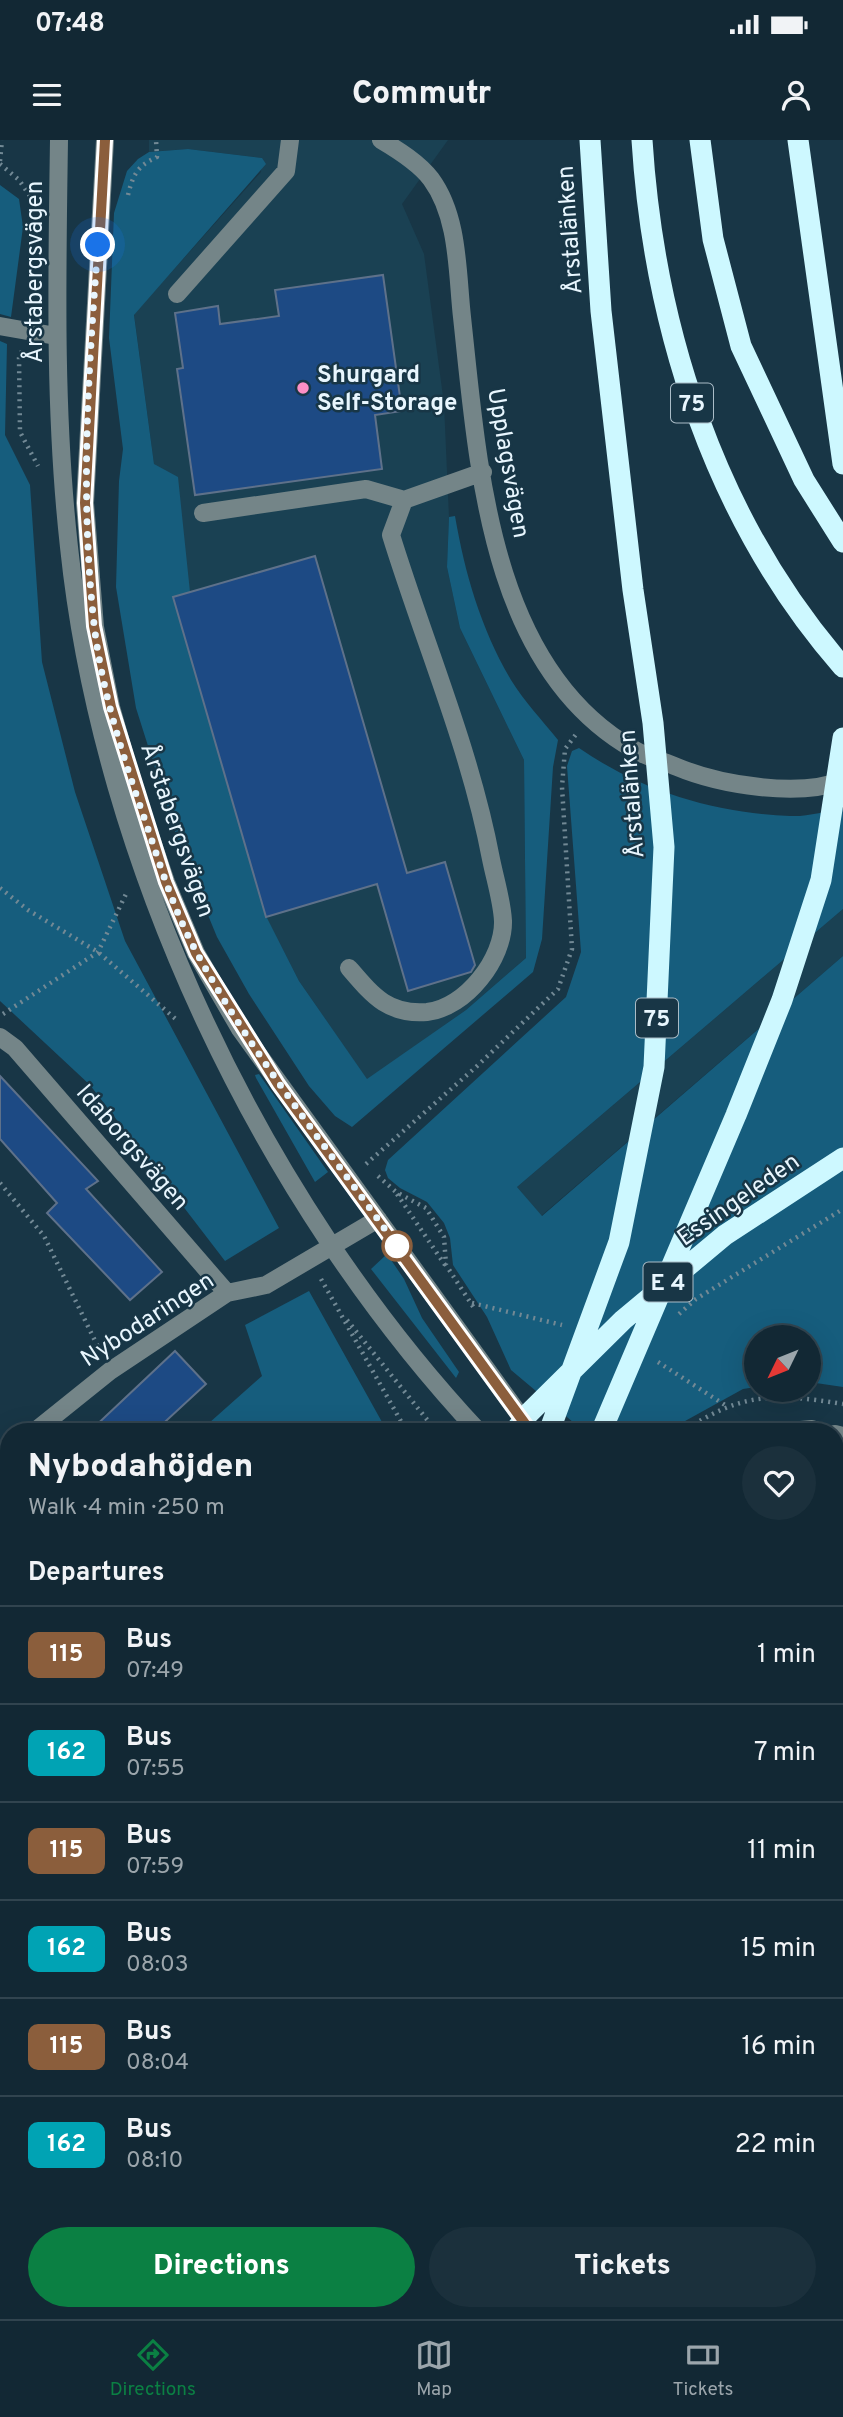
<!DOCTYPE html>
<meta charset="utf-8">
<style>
:root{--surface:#122834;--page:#1b303c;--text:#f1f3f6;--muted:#9ca6ac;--line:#31444f;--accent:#0b8043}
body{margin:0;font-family:Overpass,sans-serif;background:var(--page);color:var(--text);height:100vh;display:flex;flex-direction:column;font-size:26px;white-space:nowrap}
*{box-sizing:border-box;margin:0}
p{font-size:23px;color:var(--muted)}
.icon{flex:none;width:38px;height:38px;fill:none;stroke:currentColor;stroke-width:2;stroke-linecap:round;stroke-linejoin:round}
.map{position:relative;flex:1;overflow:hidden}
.sheet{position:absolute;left:0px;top:1283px;width:844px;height:898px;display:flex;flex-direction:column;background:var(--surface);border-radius:28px 28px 0 0;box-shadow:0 7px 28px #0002,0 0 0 2px var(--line)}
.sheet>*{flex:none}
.badge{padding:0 14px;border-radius:10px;font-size:24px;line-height:46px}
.needle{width:46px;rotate:227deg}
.tools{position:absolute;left:744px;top:1185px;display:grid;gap:14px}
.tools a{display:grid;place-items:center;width:77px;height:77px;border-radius:50%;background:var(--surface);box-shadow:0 7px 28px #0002,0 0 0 2px var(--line);font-size:35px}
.you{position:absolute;width:35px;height:35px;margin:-18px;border:5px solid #fff;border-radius:50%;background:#1a73e8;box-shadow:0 0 0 10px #1a73e833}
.map>.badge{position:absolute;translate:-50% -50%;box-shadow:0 0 0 4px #fff}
h2{padding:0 28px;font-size:26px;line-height:63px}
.round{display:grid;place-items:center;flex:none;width:74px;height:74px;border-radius:37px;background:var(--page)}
.head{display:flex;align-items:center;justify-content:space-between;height:119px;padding:0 28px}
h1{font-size:33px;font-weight:800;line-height:52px}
.primary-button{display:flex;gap:14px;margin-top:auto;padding:14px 28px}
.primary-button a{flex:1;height:80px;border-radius:42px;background:var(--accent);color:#fff;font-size:28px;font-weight:800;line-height:80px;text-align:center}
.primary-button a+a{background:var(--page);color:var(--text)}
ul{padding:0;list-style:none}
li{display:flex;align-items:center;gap:21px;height:98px;padding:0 28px;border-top:2px solid var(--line)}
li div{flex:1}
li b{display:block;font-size:26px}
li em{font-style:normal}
li .badge{min-width:77px;font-weight:700;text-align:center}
.status{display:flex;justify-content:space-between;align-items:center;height:49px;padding:0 35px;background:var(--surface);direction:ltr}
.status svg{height:19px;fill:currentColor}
header{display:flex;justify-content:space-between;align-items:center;height:91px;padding:0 28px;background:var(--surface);font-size:32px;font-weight:800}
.menu{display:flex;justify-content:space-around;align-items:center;height:98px;border-top:2px solid var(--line);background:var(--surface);font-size:19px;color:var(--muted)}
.menu a{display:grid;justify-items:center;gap:4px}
.menu .on{color:var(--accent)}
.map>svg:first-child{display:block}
</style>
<div class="status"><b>07:48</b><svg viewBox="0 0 49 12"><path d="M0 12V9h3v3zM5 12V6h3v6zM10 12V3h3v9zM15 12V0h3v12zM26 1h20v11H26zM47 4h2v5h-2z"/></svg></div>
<header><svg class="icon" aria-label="menu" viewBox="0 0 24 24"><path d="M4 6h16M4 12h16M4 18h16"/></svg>Commutr<svg class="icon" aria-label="person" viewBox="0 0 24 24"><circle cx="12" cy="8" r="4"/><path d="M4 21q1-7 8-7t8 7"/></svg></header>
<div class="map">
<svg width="843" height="2179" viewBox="0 0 843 2179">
<rect width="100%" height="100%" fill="#183646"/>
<path fill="#1a4153" d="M 149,0 L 448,0 L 402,64 L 424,114 L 444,264 L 449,377 L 447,427 L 460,488 L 524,620 L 526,818 L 466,870 L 367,940 L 299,841 L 266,777 L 173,457 L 190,452 L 154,324 L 134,174 L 261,32 L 262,18 L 188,9 L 149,12 Z
M 843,769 L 843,816 L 541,1076 L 517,1047 Z
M 835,1994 L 843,1994 L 843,2179 L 626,2179 L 626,2172 L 835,2172 Z"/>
<path fill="#165d7d" d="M 188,9 L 262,18 L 266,24 L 134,175 L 154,324 L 178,337 L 190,452 L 174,457 L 266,776 L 299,841 L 367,939 L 466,870 L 526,818 L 524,620 L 460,488 L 447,427 L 449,377 L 455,376 C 465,434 481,489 511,540 C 524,561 542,580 558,600 L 553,627 L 542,799 L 533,832 L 352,987 L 335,976 L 309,946 L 249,854 L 217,797 L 180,707 L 136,568 L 116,447 L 119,341 L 123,309 L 109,198 L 114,73 L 127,31 L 138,19 L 149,12 Z
M 0,45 L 19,59 L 23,87 L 11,177 L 0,174 Z
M 0,201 L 7,204 L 5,295 L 30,345 L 42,522 L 75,652 L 125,801 L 279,1088 L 225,1121 L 90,945 L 0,861 Z
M 579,608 C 641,651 714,673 790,676 C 807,677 826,671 843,669 L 843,769 L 517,1047 L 542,1076 L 843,816 L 843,1247 L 809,1242 L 808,1197 L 756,1197 L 756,1247 L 743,1249 L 667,1291 L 597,1292 L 580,1288 L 511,1230 L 487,1177 L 453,1125 L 450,1098 L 444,1083 L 427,1062 L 400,1048 L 388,1038 L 385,1030 L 388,1020 L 566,857 L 581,812 L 567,626 L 572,611 Z
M 259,934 L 328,1032 L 315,1042 L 256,938 L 255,935 Z
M 387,1114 L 404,1139 L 422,1178 L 459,1232 L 456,1238 L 371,1129 Z
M 309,1151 L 387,1291 L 200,1291 L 262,1236 L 245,1185 Z
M 835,1331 L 843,1333 L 843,1560 L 835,1557 Z
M 9,1671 L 9,1829 L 0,1832 L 0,1679 Z
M 9,2033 L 9,2172 L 186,2172 L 186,2179 L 0,2179 L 0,2036 Z
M 651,2172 L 719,2172 L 720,2179 L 651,2179 Z"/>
<path fill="#1d4a84" stroke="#5e718a" stroke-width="2" d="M 383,135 L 402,271 L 375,275 L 382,329 L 195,355 L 177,229 L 183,228 L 175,173 L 218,166 L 220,184 L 279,176 L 275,150 Z
M 315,416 L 407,733 L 445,722 L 475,825 L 471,832 L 408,851 L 377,744 L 266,777 L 173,457 Z
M 0,936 L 98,1041 L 86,1049 L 162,1132 L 130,1160 L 47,1073 L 57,1063 L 0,999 Z
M 175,1211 L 206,1244 L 154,1292 L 89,1292 Z"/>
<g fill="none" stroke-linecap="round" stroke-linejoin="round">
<path stroke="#728995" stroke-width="4.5" stroke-dasharray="2 5" stroke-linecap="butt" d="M 0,21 L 2,0
M 0,24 L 19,40 L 34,62
M 128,55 C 133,35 137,26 157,17 L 156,0
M 22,211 L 19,217 L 20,292 L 38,326
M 0,748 L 28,770 L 98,812 L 178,881
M 3,874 L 98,812 L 126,754
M 366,1024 L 476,927 L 558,849 L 572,809 L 562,647 L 565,609 L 577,593
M 378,1036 L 396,1052 L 426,1068 L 444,1097 L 446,1125 L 474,1168
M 0,1043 L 44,1096 L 100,1211
M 397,1054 L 445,1125
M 321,1139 L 407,1292
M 472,1163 L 562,1185
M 679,1174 L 696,1159 L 843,1069
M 347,1180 L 437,1292
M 658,1222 L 728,1267
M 682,1292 C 742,1252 774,1253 843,1264
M 835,1566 L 843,1570
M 0,2027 L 9,2024"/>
<path stroke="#748588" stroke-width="18" d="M 59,0 C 57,136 54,272 69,407 C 102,724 262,1060 479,1292
M 105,0 L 85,363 L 95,487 L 111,567 L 135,652 L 166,742 L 196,813 L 240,889 L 532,1292
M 381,0 C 398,10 419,23 431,39 C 459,77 457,132 462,177 C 478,324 489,527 633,609 C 646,617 663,621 677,627 C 720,645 800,658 843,640
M 177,154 L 286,31 L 290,0
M 0,186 L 56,196
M 203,373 L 366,349 L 404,360
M 349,828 C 373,856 388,875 427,872 C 466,868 504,818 503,781 C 502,761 495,739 491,719 C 470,608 424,502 391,395 L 404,360 L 483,332
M 0,897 L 15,908 L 227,1153
M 34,1292 L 110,1231 L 227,1153 L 266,1145 L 378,1079
M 778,1292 L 812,1289 L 822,1292
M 835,1294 L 843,1296
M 0,1321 L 9,1314
M 0,1503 L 9,1512
M 0,1563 L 9,1555
M 835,1707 L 843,1709
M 835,1961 L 843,1961
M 447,2172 L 447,2179"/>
<path stroke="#b4d7dd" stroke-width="18" d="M 835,1614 L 843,1616
M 835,1675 L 843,1673
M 835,1739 L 843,1735
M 0,1942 L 9,1938
M 0,1995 L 9,1992"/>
<path stroke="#cdf8ff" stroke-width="21" d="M 642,0 C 654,190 716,382 843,527
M 700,0 L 713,99 L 741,206 L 804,340 L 843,402
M 798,0 L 843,324
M 514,1292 L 529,1273 L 623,1180 L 725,1095 L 843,1018
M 549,1292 L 619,1102 L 654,927 L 664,707 L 653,583 L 633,450 L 601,171 L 590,0
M 601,1292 L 736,975 L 782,860 L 821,740 L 843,598
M 835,1318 L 843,1313
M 214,2179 L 214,2172
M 258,2179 L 258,2172
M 297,2179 L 297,2172
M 330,2179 L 332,2172"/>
</g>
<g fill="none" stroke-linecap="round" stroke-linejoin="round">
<g stroke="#fff" stroke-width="16">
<path id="line" d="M 105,0 L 85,363 L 94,486 L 111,567 L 166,742 L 196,813 L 278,944 L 531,1292"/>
</g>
<use href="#line" stroke="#8b5e3c" stroke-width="10"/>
<path stroke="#e8f6fe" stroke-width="7" stroke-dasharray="0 12.6" d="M 98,105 C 88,231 80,358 94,484 C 102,554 125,623 148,689 C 162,731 176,776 198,815 C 255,919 329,1010 397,1106"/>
</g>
<circle fill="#fb8fc5" stroke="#183646" stroke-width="2.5" cx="303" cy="248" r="7"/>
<circle fill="#fff" stroke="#8b5e3c" stroke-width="3.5" cx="397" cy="1106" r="14"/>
<g text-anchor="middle" stroke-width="5" stroke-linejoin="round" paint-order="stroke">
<g fill="#183646" stroke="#aabcc7" stroke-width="2">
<rect x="671" y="243.5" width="42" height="39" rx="5"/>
<rect x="636" y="858.5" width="42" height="39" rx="5"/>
<rect x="643.5" y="1122.5" width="49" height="39" rx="5"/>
</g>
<g font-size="23" font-weight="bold" fill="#e8f6fe">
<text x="692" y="271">75</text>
<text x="657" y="886">75</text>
<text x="668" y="1150">E 4</text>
</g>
<g font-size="24" fill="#e8f6fe" stroke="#183646">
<text transform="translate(569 90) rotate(-94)" y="8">Årstalänken</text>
<text transform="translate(34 132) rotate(-90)" y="8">Årstabergsvägen</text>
<text transform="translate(509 323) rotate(80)" y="8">Upplagsvägen</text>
<text transform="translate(631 654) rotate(-94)" y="8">Årstalänken</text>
<text transform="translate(178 690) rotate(71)" y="8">Årstabergsvägen</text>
<text transform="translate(133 1007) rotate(49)" y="8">Idaborgsvägen</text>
<text transform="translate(738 1059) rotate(-35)" y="8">Essingeleden</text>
<text transform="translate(147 1179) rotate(-33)" y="8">Nybodaringen</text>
</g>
<g font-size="24" font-weight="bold" fill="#e8f6fe" stroke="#183646" text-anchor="start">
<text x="317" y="242">Shurgard<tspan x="317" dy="28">Self-Storage</tspan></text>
</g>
</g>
</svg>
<div class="tools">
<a><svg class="needle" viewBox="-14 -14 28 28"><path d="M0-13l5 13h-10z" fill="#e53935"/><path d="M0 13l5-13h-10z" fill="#9ca6ac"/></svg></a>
</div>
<div class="you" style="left:98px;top:105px"></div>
<section class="sheet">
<div class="head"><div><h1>Nybodahöjden</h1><p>Walk · 4 min · 250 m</p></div><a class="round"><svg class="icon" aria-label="heart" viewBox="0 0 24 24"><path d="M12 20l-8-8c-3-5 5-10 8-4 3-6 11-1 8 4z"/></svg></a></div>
<h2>Departures</h2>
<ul>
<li><span class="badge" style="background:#8b5e3c;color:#fff">115</span><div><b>Bus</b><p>07:49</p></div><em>1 min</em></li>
<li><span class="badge" style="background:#00a3b4;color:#fff">162</span><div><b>Bus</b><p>07:55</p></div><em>7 min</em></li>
<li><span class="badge" style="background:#8b5e3c;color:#fff">115</span><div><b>Bus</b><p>07:59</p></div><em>11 min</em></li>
<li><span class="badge" style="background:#00a3b4;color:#fff">162</span><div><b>Bus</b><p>08:03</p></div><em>15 min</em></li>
<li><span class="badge" style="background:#8b5e3c;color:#fff">115</span><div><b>Bus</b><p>08:04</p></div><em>16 min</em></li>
<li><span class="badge" style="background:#00a3b4;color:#fff">162</span><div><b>Bus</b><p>08:10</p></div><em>22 min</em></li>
</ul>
<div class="primary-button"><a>Directions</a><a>Tickets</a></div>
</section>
</div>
<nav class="menu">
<a class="on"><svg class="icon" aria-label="directions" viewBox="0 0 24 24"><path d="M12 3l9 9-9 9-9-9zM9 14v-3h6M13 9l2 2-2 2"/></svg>Directions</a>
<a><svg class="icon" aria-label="map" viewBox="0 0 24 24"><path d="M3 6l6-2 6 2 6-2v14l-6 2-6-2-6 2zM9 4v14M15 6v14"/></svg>Map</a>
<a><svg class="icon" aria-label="tickets" viewBox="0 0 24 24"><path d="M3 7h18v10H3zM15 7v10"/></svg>Tickets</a>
</nav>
